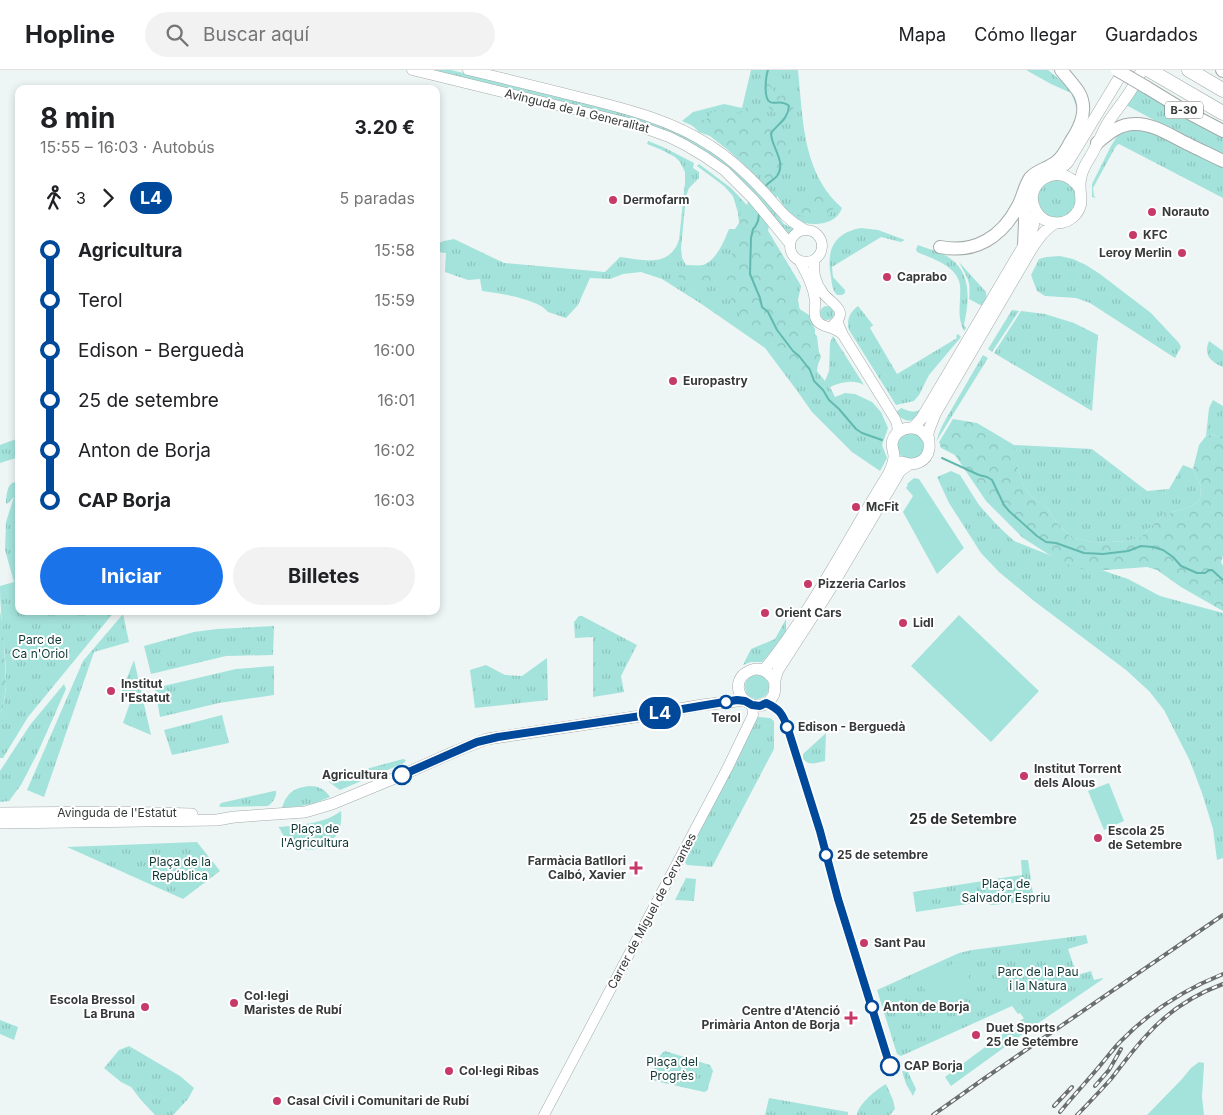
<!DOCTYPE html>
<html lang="es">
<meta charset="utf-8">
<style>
:root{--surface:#fff;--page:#f2f2f2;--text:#202124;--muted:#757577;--line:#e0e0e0;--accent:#1a73e8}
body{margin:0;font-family:Inter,sans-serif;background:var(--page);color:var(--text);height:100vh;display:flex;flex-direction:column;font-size:19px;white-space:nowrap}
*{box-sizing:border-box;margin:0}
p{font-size:16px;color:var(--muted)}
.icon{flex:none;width:28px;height:28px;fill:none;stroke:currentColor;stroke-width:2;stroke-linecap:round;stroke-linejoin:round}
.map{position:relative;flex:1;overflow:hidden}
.sheet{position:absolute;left:15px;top:15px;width:425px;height:530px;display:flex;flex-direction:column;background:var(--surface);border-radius:10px;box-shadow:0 2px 8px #0003}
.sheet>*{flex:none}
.badge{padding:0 10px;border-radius:16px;font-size:18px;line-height:32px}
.map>.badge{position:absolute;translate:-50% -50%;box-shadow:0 0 0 2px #fff}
.legs{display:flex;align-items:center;gap:8px;height:55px;padding:0 25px;font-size:16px}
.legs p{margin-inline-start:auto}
.overview{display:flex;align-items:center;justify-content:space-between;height:85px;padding:0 25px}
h1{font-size:28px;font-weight:700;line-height:38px}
.primary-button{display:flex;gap:10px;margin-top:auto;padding:10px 25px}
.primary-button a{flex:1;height:58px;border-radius:30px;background:var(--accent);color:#fff;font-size:20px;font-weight:700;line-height:58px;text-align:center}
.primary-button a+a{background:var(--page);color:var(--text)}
ul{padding:0 25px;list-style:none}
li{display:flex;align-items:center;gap:18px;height:50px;font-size:19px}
li i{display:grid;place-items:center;width:8px;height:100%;margin:0 6px;background:currentColor}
li i::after{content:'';width:12px;height:12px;margin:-6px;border:4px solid;border-radius:50%;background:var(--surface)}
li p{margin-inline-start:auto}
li:first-child i{background:linear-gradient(#0000 50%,currentColor 0)}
li:last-child i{background:linear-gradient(currentColor 50%,#0000 0)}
header{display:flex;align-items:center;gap:30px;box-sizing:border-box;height:70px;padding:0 25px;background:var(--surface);border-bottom:1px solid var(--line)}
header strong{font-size:24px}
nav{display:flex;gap:28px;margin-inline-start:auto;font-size:18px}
.search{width:350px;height:45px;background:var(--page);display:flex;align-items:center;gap:12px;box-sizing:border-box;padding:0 18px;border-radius:28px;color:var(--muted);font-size:19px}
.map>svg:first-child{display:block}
</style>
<header>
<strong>Hopline</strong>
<div class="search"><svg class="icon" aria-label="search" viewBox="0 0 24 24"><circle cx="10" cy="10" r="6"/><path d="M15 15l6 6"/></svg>Buscar aquí</div>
<nav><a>Mapa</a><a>Cómo llegar</a><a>Guardados</a></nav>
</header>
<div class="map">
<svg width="1223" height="1045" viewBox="0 0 1223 1045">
<defs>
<pattern id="grass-tufts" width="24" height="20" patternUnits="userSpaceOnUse" patternTransform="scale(1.25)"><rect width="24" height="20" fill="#a3e3db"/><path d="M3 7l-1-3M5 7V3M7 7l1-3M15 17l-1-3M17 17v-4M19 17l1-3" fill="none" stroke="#8dc4bd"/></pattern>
<pattern id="forest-crowns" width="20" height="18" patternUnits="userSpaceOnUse" patternTransform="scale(1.25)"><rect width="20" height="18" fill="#a3e3db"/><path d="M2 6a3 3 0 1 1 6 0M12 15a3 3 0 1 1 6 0" fill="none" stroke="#8dc4bd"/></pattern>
</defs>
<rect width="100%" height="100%" fill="#eef6f5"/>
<path fill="url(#grass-tufts)" d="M 429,0 L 451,0 L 630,44 L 681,63 L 711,81 L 737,101 L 753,116 L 757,102 L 737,81 L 700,59 L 682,51 L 693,42 L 724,34 L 742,38 L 751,0 L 798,0 C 802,38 802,80 822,114 C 827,123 834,131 842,138 C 837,153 818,156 805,153 C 802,153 799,153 797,152 C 791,148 781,132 777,126 L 773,140 L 784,154 L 794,159 L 789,165 L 771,146 L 768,161 L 801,216 L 798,230 L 802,252 L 817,266 L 819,283 L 817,301 L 825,311 L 829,301 L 830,273 L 833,266 L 864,315 C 854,309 840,312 830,317 L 835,327 L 845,323 L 855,324 L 872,332 L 881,342 L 888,358 L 882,375 L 887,388 L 880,401 L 852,382 L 812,342 L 795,318 L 765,278 L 700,233 L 662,209 L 641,202 L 623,204 L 610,209 L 590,208 L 578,235 L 566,248 L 548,242 C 539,229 498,223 482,221 L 480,209 L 468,210 L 445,202 L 446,183 L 437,182 L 436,185 L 436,174 L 444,171 L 454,169 L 504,193 L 605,202 L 620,187 C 644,190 669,198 679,170 L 685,113 L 685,102 L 680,92 L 675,87 L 662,80 L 647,74 L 648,71 L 663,77 L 694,93 L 693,98 L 699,102 L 699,108 L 689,118 L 686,126 L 681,178 L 682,188 L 686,195 C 692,195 698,196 703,195 C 717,190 724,171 729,159 L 735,159 L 739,153 L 738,143 L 733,126 L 724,116 L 697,96 L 699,94 L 731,118 L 747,135 L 751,122 L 694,76 Z
M 1026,0 L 1048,0 L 1074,21 L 1081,35 L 1078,41 L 1071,23 L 1051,14 Z
M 1136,19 L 1223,67 L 1223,85 L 1193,71 L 1126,35 Z
M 1139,57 L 1223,95 L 1223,128 L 1119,74 L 1116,76 L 1093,118 L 1094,126 L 1096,128 L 1092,127 L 1092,114 L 1111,76 L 1121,60 Z
M1038 129a19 19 0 1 1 38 0a19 19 0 1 1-38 0Z
M 861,158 L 878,160 L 905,170 L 901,172 L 881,167 L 832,197 L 833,207 L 845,220 L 845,223 L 842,225 L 837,225 C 832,220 832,214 831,207 C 826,181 833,163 861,158 Z
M 918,175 C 928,179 942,182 951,189 C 972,204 969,232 964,255 L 966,258 L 964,261 C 959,251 959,242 960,230 C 960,224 961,217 959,211 C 954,195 931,188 917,182 L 916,179 Z
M 1060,186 L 1073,189 L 1086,195 L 1100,204 L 1151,243 L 1179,273 L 1181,277 L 1175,288 L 1090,233 L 1076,228 L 1045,226 L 1037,221 L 1031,205 L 1039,189 L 1046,187 Z
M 959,192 L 986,222 L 987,230 L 984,237 L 969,229 C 971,210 967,208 959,192 Z
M820 243a7 7 0 1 1 14 0a7 7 0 1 1-14 0Z
M 858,236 L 873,255 L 870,258 L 897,304 L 957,268 L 956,266 L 958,264 L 961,267 L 929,305 L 919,325 L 914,331 L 896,335 L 849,260 C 846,250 850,242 858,236 Z
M 1012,240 L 1019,241 L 992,282 L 988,279 Z
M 1021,241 L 1045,244 L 1074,253 L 1098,265 L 1092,341 L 994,283 Z
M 1209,271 L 1223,281 L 1223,297 C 1211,292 1203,285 1209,271 Z
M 983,285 L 988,288 L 936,372 L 939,363 L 943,354 Z
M 1213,330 L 1223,336 L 1223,370 L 1213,364 L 1206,366 L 1209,338 Z
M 901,338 C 908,341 913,343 919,340 L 922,342 C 909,354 908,353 895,343 Z
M 19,368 L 19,387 L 0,393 L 0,375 Z
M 1014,375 L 1092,379 L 1147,421 L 1169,419 L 1183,395 L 1193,399 L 1201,417 L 1200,429 L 1192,436 L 1163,445 L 1141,467 L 1127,471 L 1094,473 L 1071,467 L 1057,453 L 1048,439 L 1030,425 L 1023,415 L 1017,394 L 1017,381 Z
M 951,401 L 960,405 L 979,435 L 996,454 L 1014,471 L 1067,492 L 1087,495 L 1128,509 L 1160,526 L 1223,543 L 1223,788 L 1217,790 L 1213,759 L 1202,723 L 1190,691 L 1164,640 L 1149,621 L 1126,600 L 1034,531 L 999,502 L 981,483 L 949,433 L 937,407 Z
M 19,411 L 19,541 L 115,541 L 28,647 L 3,688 L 0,688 L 0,643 L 3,639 C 4,631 6,621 6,612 C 6,580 0,548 0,516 L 14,512 L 5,480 L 6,452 L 14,427 L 7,434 L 6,433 C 6,428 7,417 11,414 C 13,412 16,412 19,411 Z
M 123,544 L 129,572 L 94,582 L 44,727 L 27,720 L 83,591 Z
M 579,546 L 582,546 L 637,575 L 621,606 L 624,622 L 593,627 L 593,567 L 575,568 L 574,552 Z
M 786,549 L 786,563 L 765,589 L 762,592 L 751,592 L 743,595 L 751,579 L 775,569 Z
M 274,556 L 273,585 L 226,586 L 151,604 L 144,576 L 194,562 L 217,559 Z
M 547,588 L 548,630 L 475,638 L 470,600 L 486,595 L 505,605 L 522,606 Z
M 134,590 L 151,665 L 123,653 L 132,627 L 121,623 Z
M 274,596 L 274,625 L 219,633 L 160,647 L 155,618 L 236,599 Z
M 64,614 L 66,619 L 38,682 L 21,715 L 9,731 L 0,732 L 0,701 L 30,655 Z
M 222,645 L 229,673 L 172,685 L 164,660 Z
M 758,647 L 770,648 L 774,651 L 774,679 L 712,797 L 687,795 L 683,789 L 685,785 Z
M 826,663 L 825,691 C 816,693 809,696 803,689 L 803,684 Z
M 403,689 L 406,690 L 404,693 L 340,720 L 329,712 L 329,709 Z
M 309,716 C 318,716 325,719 330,727 L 315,733 L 301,736 L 282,738 C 287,723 293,718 309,716 Z
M 274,721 L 276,721 C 277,726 273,733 268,736 L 221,737 L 219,736 L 221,733 Z
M 341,741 C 346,782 294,795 279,757 C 299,755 324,754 341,741 Z
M 197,772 L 220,801 L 183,829 L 67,777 Z
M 1021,790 L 1028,790 L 1034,831 L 992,835 L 981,832 L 916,842 L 913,822 L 1022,805 Z
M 686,808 L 696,809 L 694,831 L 675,830 Z
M 1086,865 L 1088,873 L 1068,879 L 1077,905 L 1091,901 L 1094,910 L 1103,908 L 1103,909 L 1031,958 L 1020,943 L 1018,944 L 1012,936 L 901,986 L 897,984 L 877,920 L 959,883 L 972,880 Z
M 0,950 L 18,957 L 14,970 L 0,964 Z
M 129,976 L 180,1006 L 194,1018 L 188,1029 L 173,1045 L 155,1045 L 141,1030 L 131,1017 L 121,1012 L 104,998 L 119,980 Z
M 665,981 L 710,995 L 713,1001 L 707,1021 L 704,1022 L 655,1011 L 651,1008 L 651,1004 L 661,984 Z
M 902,1001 L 908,1002 L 916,1019 L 913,1026 L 906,1014 Z
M 886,1014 L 893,1030 L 895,1039 L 890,1045 L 857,1045 C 858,1034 877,1019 886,1014 Z
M 769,1028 L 848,1042 L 848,1045 L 765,1045 Z"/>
<path fill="url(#forest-crowns)" d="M 761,0 L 779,0 L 770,9 C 769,18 774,22 781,27 L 784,21 L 790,25 L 794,41 L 798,45 L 794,53 L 788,53 L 767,36 L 765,25 L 757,21 L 758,13 Z
M 748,37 C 767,41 773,46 776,65 L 789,75 L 788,87 L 782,96 L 778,107 L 771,114 L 763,105 L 755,105 L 728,80 L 710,66 L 699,62 L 693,56 L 694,50 L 706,50 L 713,40 L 730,41 L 740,44 L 744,39 Z
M 813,119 L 820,119 L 834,138 L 828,146 C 817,148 807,148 796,144 L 794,139 L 800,136 Z
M 739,127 L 768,161 L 801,216 L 790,208 L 786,211 L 786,219 L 795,236 L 809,245 L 815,259 L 815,272 L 821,287 L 810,315 L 806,315 L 794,306 L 793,294 L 784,289 L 779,277 L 764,269 L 753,259 L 744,258 L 740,246 L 724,215 C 705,215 688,217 674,203 L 683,201 L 710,202 L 725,200 L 734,180 L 735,166 L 740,155 L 741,141 L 738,130 Z
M 953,349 L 977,353 L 999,366 L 1014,375 L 1017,381 L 1017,394 L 1023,415 L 1030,425 L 1048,439 L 1057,453 L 1071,467 L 1094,473 L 1127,471 L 1141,467 L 1163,445 L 1192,436 L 1200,429 L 1201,417 L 1193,399 L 1199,375 L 1206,366 L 1213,364 L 1223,370 L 1223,486 L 1221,492 L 1223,496 L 1223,541 L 1181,517 L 1157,500 L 1147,497 L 1092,501 L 1073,497 L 1048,484 L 1023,468 L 986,431 L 955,385 L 941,378 L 939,372 Z
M 0,541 L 3,557 L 6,615 L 3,639 L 0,643 Z"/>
<path fill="#a3e3db" d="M 905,363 L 917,363 L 925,374 L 922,385 L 912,390 C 909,389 903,388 900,385 C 893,378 899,367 905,363 Z
M 914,408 L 919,409 L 964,478 L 937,504 L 903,442 L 913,426 L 906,418 L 908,415 L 907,414 Z
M 959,545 L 1039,621 L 991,672 L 911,596 Z
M745 617a12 12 0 1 1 24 0a12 12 0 1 1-24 0Z
M 1109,713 L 1124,751 L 1104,760 L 1088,721 Z
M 961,890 L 974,920 L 933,938 L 920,909 Z
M 1024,948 L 1031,958 L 951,1016 L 945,1007 Z
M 1199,992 L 1204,993 L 1204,995 L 1202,1027 L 1204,1045 L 1147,1045 L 1182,1009 L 1191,998 Z"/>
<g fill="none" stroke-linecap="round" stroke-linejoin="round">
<path stroke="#62b9af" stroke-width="2" d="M 765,117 C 768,112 773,111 777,106 C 787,92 771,77 771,63 C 779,53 788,49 789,36 C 781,29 775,35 770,32 C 763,28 766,6 768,0
M 759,144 L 758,151 L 755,157 L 753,159 L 751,168 L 750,204 L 760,228 L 762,237 L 768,242 L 777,260 L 793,281 L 799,286 L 810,300 L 814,311 L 823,320 L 829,330 L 839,339 L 856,359 L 862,363 L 882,370
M 942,388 L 979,405 L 987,407 L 992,410 L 1004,435 L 1009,441 L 1037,466 L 1046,472 L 1056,473 L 1084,483 L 1103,484 L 1128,481 L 1141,476 L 1153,477 L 1163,480 L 1173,487 L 1181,496 L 1197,503 L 1205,503 L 1209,500 L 1212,500 L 1223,510"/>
<g stroke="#a3abaa" stroke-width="11">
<path id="tertiary" d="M 412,0 L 633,54 L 669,67 L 685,75 L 705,87 L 725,101 L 753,129 L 790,174
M 468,0 C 506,9 544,18 583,28 C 627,39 672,50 711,76 C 730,88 747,104 763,121 C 776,135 786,150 804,159
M790 176a16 16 0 1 1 32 0a16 16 0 1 1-32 0Z
M 815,189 C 812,201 816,214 823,223 C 830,233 850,240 834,254
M 799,190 C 806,203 813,215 815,230 C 816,237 812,246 818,252 C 824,258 833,256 842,264
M 837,251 L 843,265 L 895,349 L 897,354 L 898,363
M 544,1045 L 728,697 L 753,645 L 752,635"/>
</g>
<g stroke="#a3abaa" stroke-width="12">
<path id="secondary" d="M 1055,104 L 1068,92 L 1124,0
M 1080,119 C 1060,87 1020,114 1036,141 C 1044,155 1064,157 1075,145 C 1084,135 1080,128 1080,116 C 1080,110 1081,104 1084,98 C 1087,91 1092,85 1095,78 C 1100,69 1104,59 1109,51 C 1115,42 1121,35 1127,26 C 1133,18 1137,9 1142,0
M 913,358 L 921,349 L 929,336 L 1027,170 L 1033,157 L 1036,142
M 902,392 C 913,397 927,392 929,379 C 930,373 928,368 928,363 C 930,356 933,350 935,344 L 1032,178 C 1039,168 1044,160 1055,153
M 764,600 C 813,540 847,470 888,405 C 891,399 894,392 894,386 C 894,382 892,378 892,374 C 893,364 902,357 912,358 C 920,358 924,363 928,369
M 775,612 C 771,605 766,599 757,599 C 752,599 747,602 743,605 C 726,625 760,650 773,626 C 776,621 774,617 775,611 C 775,607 777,603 778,600 L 829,521 L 900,401 L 908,395
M 0,743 L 120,742 L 192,744
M 0,753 L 217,750 L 234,747 L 305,742 L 332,734 L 400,706 L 456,681 L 487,669 L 641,646 L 702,635 L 737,631 L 745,631"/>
</g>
<g stroke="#a3abaa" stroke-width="14">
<path id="trunk" d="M 1222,0 L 1223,1
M 1146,17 L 1187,42 L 1223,61
M 1097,73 C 1108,64 1119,54 1134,54 C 1153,53 1171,66 1188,74 C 1200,80 1211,85 1223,91
M 1024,127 L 1025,152 L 1024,176
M 940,177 C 975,184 1002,167 1018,136 C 1023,127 1024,117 1030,108 C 1037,100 1047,99 1056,92 C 1063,87 1067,78 1071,71 C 1081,56 1089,38 1078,21 C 1073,14 1067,7 1061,0"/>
</g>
<g stroke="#a3abaa" stroke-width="15">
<path id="motorway" d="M 1149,0 L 1223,43
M 1189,0 L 1223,20"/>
</g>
<use href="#tertiary" stroke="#fff" stroke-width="10"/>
<use href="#secondary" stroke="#fff" stroke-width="11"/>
<use href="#trunk" stroke="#fff" stroke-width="12"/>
<use href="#motorway" stroke="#fff" stroke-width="14"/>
<g stroke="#6a6e6e" stroke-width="4">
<path id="rail" d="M 1095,1016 L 1109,1000 L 1121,979
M 1054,1036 L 1072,1017
M 1060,1042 C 1074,1025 1089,1009 1103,992 C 1109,985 1114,978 1120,972 C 1149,942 1185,919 1223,904
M 933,1045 L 985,1008 L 1223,845
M 1077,1045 C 1089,1033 1100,1021 1111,1009 C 1122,995 1133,980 1145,967 C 1166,943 1193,925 1223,914"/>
</g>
<use href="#rail" stroke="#fff" stroke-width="2" stroke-dasharray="5.5" stroke-linecap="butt"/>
<g stroke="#a3abaa" stroke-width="14" stroke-linecap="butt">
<path id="trunk-bridge" d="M 1117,0 L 1146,17"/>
</g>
<use href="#trunk-bridge" stroke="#fff" stroke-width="12"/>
</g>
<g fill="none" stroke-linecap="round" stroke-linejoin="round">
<g stroke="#fff" stroke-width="11">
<path id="line-1" d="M 402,705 L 477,672 L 498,667 L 641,646 L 712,634 L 737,630 L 745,631 L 752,635 L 760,636 L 766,633 C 779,639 782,643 787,656 L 820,761 L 838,829 L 890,996"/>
</g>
<use href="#line-1" stroke="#00489a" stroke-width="8"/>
</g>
<g fill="#c73967" stroke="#fff" stroke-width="2">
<circle cx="613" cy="130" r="5"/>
<circle cx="1152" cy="142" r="5"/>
<circle cx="1133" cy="165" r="5"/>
<circle cx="1182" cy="183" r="5"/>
<circle cx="887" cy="207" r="5"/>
<circle cx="673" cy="311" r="5"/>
<circle cx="856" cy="437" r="5"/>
<circle cx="808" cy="514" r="5"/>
<circle cx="765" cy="543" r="5"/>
<circle cx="903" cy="553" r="5"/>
<circle cx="111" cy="621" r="5"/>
<circle cx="1024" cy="706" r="5"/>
<circle cx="1098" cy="768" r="5"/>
<path d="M633.5 790.5h5v5h5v5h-5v5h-5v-5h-5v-5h5z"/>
<circle cx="864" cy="873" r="5"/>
<circle cx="234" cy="933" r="5"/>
<circle cx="145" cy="937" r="5"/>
<path d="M848.5 940.5h5v5h5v5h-5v5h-5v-5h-5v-5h5z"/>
<circle cx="976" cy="965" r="5"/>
<circle cx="449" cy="1001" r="5"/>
<circle cx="277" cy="1031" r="5"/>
</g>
<g fill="#fff" stroke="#00489a" stroke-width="2.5">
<circle cx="726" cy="632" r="6"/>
<circle cx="787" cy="657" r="6"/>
<circle cx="402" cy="705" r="9"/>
<circle cx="826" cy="785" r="6"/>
<circle cx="872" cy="937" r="6"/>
<circle cx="890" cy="996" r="9"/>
</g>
<g text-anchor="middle" stroke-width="4" stroke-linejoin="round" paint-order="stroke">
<rect fill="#fff" stroke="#737575" stroke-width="1" x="1165" y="31.5" width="38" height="17" rx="4"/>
<g font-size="11" font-weight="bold" fill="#373a3a">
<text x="1184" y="44">B-30</text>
</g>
<g font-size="12" fill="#373a3a" stroke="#fff">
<text transform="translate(577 41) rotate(14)" y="4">Avinguda de la Generalitat</text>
<text x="117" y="747">Avinguda de l'Estatut</text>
<text transform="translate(652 841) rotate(-62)" y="4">Carrer de Miguel de Cervantes</text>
</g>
<g font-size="12" font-weight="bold" fill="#373a3a" stroke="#fff" text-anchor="start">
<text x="623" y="134">Dermofarm</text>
<text x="1162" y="146">Norauto</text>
<text x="1143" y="169">KFC</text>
<text x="1172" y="187" text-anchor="end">Leroy Merlin</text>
<text x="897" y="211">Caprabo</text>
<text x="683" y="315">Europastry</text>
<text x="866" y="441">McFit</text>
<text x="818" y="518">Pizzeria Carlos</text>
<text x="775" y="547">Orient Cars</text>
<text x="913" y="557">Lidl</text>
<text x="121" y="618">Institut<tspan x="121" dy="14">l'Estatut</tspan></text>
<text x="1034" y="703">Institut Torrent<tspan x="1034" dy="14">dels Alous</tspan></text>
<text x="1108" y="765">Escola 25<tspan x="1108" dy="14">de Setembre</tspan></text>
<text x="626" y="795" text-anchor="end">Farmàcia Batllori<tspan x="626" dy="14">Calbó, Xavier</tspan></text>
<text x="874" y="877">Sant Pau</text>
<text x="244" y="930">Col·legi<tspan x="244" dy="14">Maristes de Rubí</tspan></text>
<text x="135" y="934" text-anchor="end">Escola Bressol<tspan x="135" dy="14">La Bruna</tspan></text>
<text x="840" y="945" text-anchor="end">Centre d'Atenció<tspan x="840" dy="14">Primària Anton de Borja</tspan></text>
<text x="986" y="962">Duet Sports<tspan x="986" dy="14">25 de Setembre</tspan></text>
<text x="459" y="1005">Col·legi Ribas</text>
<text x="287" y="1035">Casal Cívil i Comunitari de Rubí</text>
</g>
<g font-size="12" fill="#0d3733" stroke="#fff">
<text x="40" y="574">Parc de<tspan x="40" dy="14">Ca n'Oriol</tspan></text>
<text x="315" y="763">Plaça de<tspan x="315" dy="14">l'Agricultura</tspan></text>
<text x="180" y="796">Plaça de la<tspan x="180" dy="14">República</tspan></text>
<text x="1006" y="818">Plaça de<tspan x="1006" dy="14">Salvador Espriu</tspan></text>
<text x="1038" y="906">Parc de la Pau<tspan x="1038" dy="14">i la Natura</tspan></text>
<text x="672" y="996">Plaça del<tspan x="672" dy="14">Progrès</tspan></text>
</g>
<g font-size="12" font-weight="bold" fill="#373a3a" stroke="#fff" text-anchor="start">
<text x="726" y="652" text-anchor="middle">Terol</text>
<text x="798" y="661">Edison - Berguedà</text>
<text x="388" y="709" text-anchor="end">Agricultura</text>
<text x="837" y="789">25 de setembre</text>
<text x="883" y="941">Anton de Borja</text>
<text x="904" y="1000">CAP Borja</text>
</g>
<g font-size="14" font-weight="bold" fill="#2a302f" stroke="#fff">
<text x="963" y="754">25 de Setembre</text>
</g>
</g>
</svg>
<b class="badge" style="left:660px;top:643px;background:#00489a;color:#fff">L4</b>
<section class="sheet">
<div class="overview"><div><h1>8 min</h1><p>15:55 – 16:03 · Autobús</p></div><b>3.20 €</b></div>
<div class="legs"><svg class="icon" aria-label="walk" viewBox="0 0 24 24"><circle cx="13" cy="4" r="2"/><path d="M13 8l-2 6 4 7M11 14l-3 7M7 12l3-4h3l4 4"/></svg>3<svg class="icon" aria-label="forward" viewBox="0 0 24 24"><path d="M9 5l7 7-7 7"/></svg><b class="badge" style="background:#00489a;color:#fff">L4</b><p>5 paradas</p></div>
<ul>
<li><i style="color:#00489a"></i><b>Agricultura</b><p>15:58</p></li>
<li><i style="color:#00489a"></i><span>Terol</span><p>15:59</p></li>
<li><i style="color:#00489a"></i><span>Edison - Berguedà</span><p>16:00</p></li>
<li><i style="color:#00489a"></i><span>25 de setembre</span><p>16:01</p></li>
<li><i style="color:#00489a"></i><span>Anton de Borja</span><p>16:02</p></li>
<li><i style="color:#00489a"></i><b>CAP Borja</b><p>16:03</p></li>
</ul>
<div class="primary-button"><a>Iniciar</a><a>Billetes</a></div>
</section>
</div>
